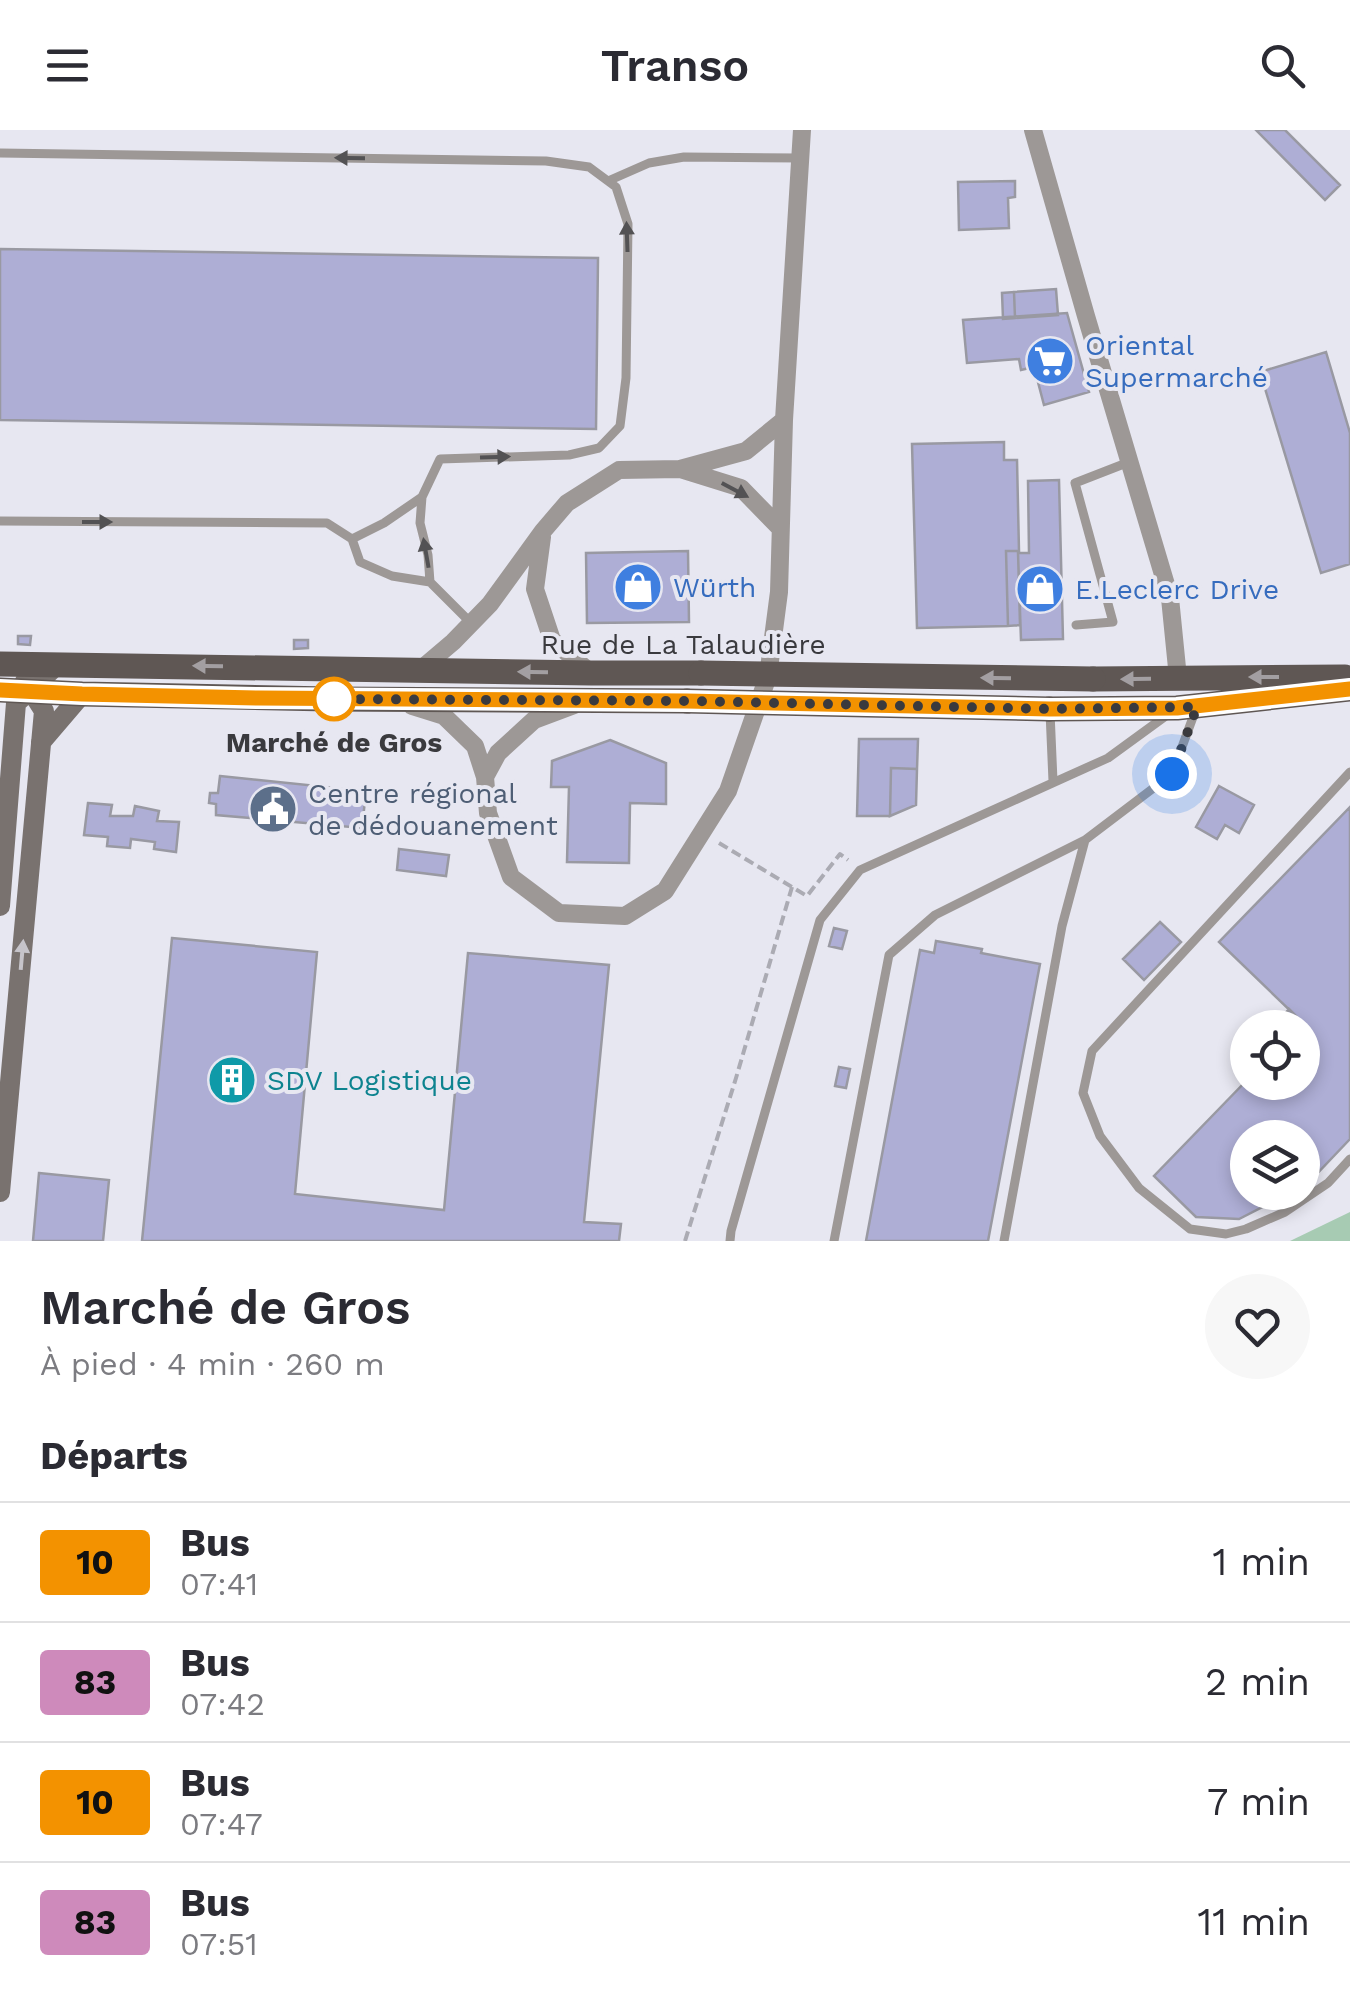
<!DOCTYPE html>
<html lang="fr">
<meta charset="utf-8">
<style>
:root{--surface:#fff;--page:#f7f7f7;--text:#2b2b33;--muted:#7c7c81;--line:#e1e1e2}
body{margin:0;font-family:"Work Sans",sans-serif;background:var(--page);color:var(--text);height:100vh;display:flex;flex-direction:column;font-size:38px;white-space:nowrap}
*{box-sizing:border-box;margin:0}
p{font-size:32px;color:var(--muted)}
.icon{flex:none;width:55px;height:55px;fill:none;stroke:currentColor;stroke-width:2;stroke-linecap:round;stroke-linejoin:round}
.map{position:relative;height:1111px;overflow:hidden}
.side{display:flex;flex-direction:column;background:var(--surface);flex:1}
.side>*{flex:none}
.badge{padding:0 20px;border-radius:8px;font-size:35px;line-height:65px}
.buttons{position:absolute;left:1230px;top:880px;display:grid;gap:20px}
.buttons a{display:grid;place-items:center;width:90px;height:90px;border-radius:50%;background:var(--surface);box-shadow:0 5px 15px #0003;font-size:50px}
.you{position:absolute;width:50px;height:50px;margin:-25px;border:8px solid #fff;border-radius:50%;background:#1a73e8;box-shadow:0 0 0 15px #1a73e833}
.map>.badge{position:absolute;translate:-50% -50%;box-shadow:0 0 0 5px #fff}
h2{padding:0 40px;font-size:38px;line-height:90px}
.round{display:grid;place-items:center;flex:none;width:105px;height:105px;border-radius:52px;background:var(--page)}
.overview{display:flex;align-items:center;justify-content:space-between;height:170px;padding:0 40px}
h1{font-size:48px;font-weight:600;line-height:75px}
ul{padding:0;list-style:none}
li{display:flex;align-items:center;gap:30px;height:120px;padding:0 40px;border-top:2px solid var(--line)}
li div{flex:1}
li b{display:block;font-size:38px}
li em{font-style:normal}
li .badge{min-width:110px;font-weight:700;text-align:center}
header{display:flex;justify-content:space-between;align-items:center;height:130px;padding:0 40px;background:var(--surface);font-size:45px;font-weight:600}
.map>svg:first-child{display:block}
</style>
<header><svg class="icon" aria-label="menu" viewBox="0 0 24 24"><path d="M4 6h16M4 12h16M4 18h16"/></svg>Transo<svg class="icon" aria-label="search" viewBox="0 0 24 24"><circle cx="10" cy="10" r="6"/><path d="M15 15l6 6"/></svg></header>
<div class="map">
<svg width="1350" height="1111" viewBox="0 0 1350 1111">
<rect width="100%" height="100%" fill="#e7e7f1"/>
<path fill="#a7cbb3" d="M 1350,1082 L 1350,1111 L 1290,1111 Z"/>
<path fill="#aeaed5" stroke="#9999a2" stroke-width="2.5" d="M 1256,0 L 1285,0 L 1340,55 L 1325,70 Z
M 1015,51 L 1015,67 L 1008,68 L 1009,98 L 959,100 L 958,52 Z
M 0,119 L 598,128 L 596,299 L 0,290 Z
M 1056,159 L 1058,185 L 1015,188 L 1014,162 Z
M 1014,162 L 1015,188 L 1003,189 L 1002,163 Z
M 1067,183 L 1089,262 L 1044,275 L 1034,237 L 1021,240 L 1019,229 L 967,233 L 963,190 Z
M 1326,222 L 1350,303 L 1350,434 L 1321,443 L 1260,242 Z
M 1004,312 L 1004,330 L 1017,330 L 1019,421 L 1006,421 L 1008,496 L 917,498 L 912,314 Z
M 1059,350 L 1063,509 L 1021,510 L 1018,423 L 1029,423 L 1028,351 Z
M 688,421 L 689,492 L 587,493 L 586,423 Z
M 1006,421 L 1018,421 L 1020,495 L 1008,496 Z
M 18,506 L 31,506 L 30,515 L 18,514 Z
M 294,510 L 308,510 L 308,518 L 294,519 Z
M 859,609 L 918,609 L 917,639 L 891,638 L 890,686 L 857,686 Z
M 610,610 L 666,633 L 666,674 L 630,673 L 629,733 L 567,732 L 569,657 L 551,657 L 552,631 Z
M 891,638 L 917,639 L 916,675 L 890,686 Z
M 220,646 L 366,661 L 362,698 L 216,685 L 216,674 L 209,673 L 210,663 L 218,663 Z
M 1219,656 L 1254,675 L 1239,703 L 1225,695 L 1217,709 L 1196,697 Z
M 88,673 L 112,675 L 110,686 L 133,686 L 135,676 L 159,681 L 157,691 L 179,692 L 176,722 L 154,719 L 155,712 L 131,709 L 130,718 L 107,716 L 108,707 L 84,705 Z
M 1350,677 L 1350,1009 L 1311,1050 L 1302,1055 L 1302,1008 L 1248,1008 L 1248,1062 L 1292,1062 L 1239,1089 L 1196,1087 L 1154,1046 L 1248,949 L 1248,952 L 1302,952 L 1302,898 L 1297,898 L 1302,892 L 1219,812 Z
M 399,719 L 449,725 L 446,746 L 397,740 Z
M 1160,792 L 1181,812 L 1144,850 L 1123,829 Z
M 834,798 L 847,801 L 842,819 L 829,816 Z
M 172,808 L 317,822 L 295,1064 L 444,1080 L 468,823 L 609,835 L 584,1092 L 621,1094 L 619,1111 L 142,1111 Z
M 936,811 L 982,819 L 981,823 L 1040,834 L 988,1111 L 866,1111 L 920,820 L 934,823 Z
M 1289,879 L 1302,892 L 1297,898 L 1272,898 Z
M 839,937 L 850,939 L 846,958 L 835,956 Z
M 39,1043 L 109,1050 L 103,1111 L 33,1111 Z"/>
<g fill="none" stroke-linecap="round" stroke-linejoin="round">
<path stroke="#ababb3" stroke-width="4" stroke-dasharray="10 5" stroke-linecap="butt" d="M 719,713 L 807,766 L 840,724 L 848,730
M 685,1111 L 736,948 L 792,757"/>
<path stroke="#9d9896" stroke-width="9" d="M 0,23 L 546,31 L 589,37 L 616,57 L 628,94 L 626,248 L 620,296 L 599,318 L 569,325 L 440,329 L 422,367 L 420,393 L 428,425 L 430,452 L 392,446 L 360,432 L 352,409 L 327,393 L 0,391
M 608,51 L 649,33 L 684,27 L 800,28
M 352,409 L 384,393 L 422,367
M 430,452 L 471,493
M 1076,495 L 1113,492 L 1075,353 L 1129,332
M 1050,582 L 1053,651
M 1350,642 L 1092,921 L 1083,963 L 1100,1006 L 1139,1058 L 1190,1099 L 1226,1104 L 1246,1099 L 1285,1082 L 1328,1053 L 1350,1029
M 730,1111 L 731,1101 L 820,790 L 860,740 L 1108,628 L 1167,585
M 834,1111 L 889,825 L 935,785 L 1085,710 L 1172,644 L 1196,579
M 1004,1111 L 1062,796 L 1085,710"/>
<path stroke="#9d9896" stroke-width="18" d="M 1033,0 L 1086,186 L 1170,468 L 1178,548
M 680,339 L 741,358 L 780,398
M 542,407 L 535,459 L 552,510 L 591,543
M 420,540 L 453,512 L 490,474 L 543,401 L 567,373 L 619,340 L 680,339 L 746,321 L 784,290
M 412,576 L 444,586 L 475,616 L 485,647 L 488,683 L 511,747 L 559,783 L 625,786 L 665,761 L 728,661 L 768,546 L 779,462 L 784,290 L 802,0
M 485,647 L 498,623 L 534,590 L 574,575"/>
<path stroke="#79726f" stroke-width="20" d="M 41,612 L 82,564
M 0,776 L 16,573 L 59,533
M 0,1062 L 44,581 L 25,551"/>
<path stroke="#5f5754" stroke-width="25" d="M 0,534 L 591,543 L 701,543
M 1093,549 L 1345,547
M 0,560 L 82,564 L 329,569 L 687,571
M 1049,579 L 1177,578 L 1350,559"/>
<path stroke="#5f5754" stroke-width="25" d="M 701,543 L 1093,549
M 687,571 L 1049,579"/>
</g>
<defs><path id="oneway-solid" d="M-6-.8H1V-3.2L6.5 0L1 3.2V.8H-6Z" transform="scale(2.5)"/></defs>
<g fill="#535254">
<use href="#oneway-solid" transform="translate(350 28) rotate(-179)"/>
<use href="#oneway-solid" transform="translate(627 107) rotate(-92)"/>
<use href="#oneway-solid" transform="translate(495 327) rotate(-2)"/>
<use href="#oneway-solid" transform="translate(735 360) rotate(28)"/>
<use href="#oneway-solid" transform="translate(97 392)"/>
<use href="#oneway-solid" transform="translate(426 423) rotate(-100)"/>
</g>
<g fill="#a39fa2">
<use href="#oneway-solid" transform="translate(208 536) rotate(-179)"/>
<use href="#oneway-solid" transform="translate(533 542) rotate(-179)"/>
<use href="#oneway-solid" transform="translate(1264 547) rotate(180)"/>
<use href="#oneway-solid" transform="translate(996 548) rotate(-179)"/>
<use href="#oneway-solid" transform="translate(1136 549) rotate(179)"/>
</g>
<use fill="#c6c4ca" href="#oneway-solid" transform="translate(22 825) rotate(-85)"/>
<g fill="none" stroke-linecap="round" stroke-linejoin="round">
<g stroke="#fff" stroke-width="22">
<path id="line" d="M 0,560 L 82,564 L 258,568 L 687,571 L 1050,579 L 1177,578 L 1350,559"/>
</g>
<use href="#line" stroke="#f39200" stroke-width="15"/>
<path stroke="#3a3a3e" stroke-width="10" stroke-dasharray="0 18" d="M 334,569 L 329,569 L 687,571 L 1050,579 L 1197,577 L 1172,644"/>
</g>
<defs>
<g id="supermarket-disc" transform="scale(2.5)"><circle r="9.5" fill="#3f7fe0" stroke="#e7e7f1"/><path d="M-6-5.5h2.5l.6 2H6L4.5 2H-2.5L-4.4-4H-6ZM-1.5 3.2a1.3 1.3 0 1 0 .1 0ZM3 3.2a1.3 1.3 0 1 0 .1 0Z" fill="#fff"/></g>
<g id="shop-disc" transform="scale(2.5)"><circle r="9.5" fill="#3f7fe0" stroke="#e7e7f1"/><path d="M-5-2.5h2.3a2.7 3.5 0 0 1 5.4 0H5L5.5 6h-11ZM-1.5-2.5h3a1.5 2.3 0 0 0-3 0Z" fill="#fff"/></g>
<g id="civic-disc" transform="scale(2.5)"><circle r="9.5" fill="#5c6f8a" stroke="#e7e7f1"/><path d="M-.6-6.5H3V-4.5H.6V-3L4-1V1h2V6H-6V1h2V-1L-.6-3ZM-1.2 2.5V6h2.4V2.5Z" fill="#fff"/></g>
<g id="building-disc" transform="scale(2.5)"><circle r="9.5" fill="#0f9aa8" stroke="#e7e7f1"/><path d="M-4-6H4V6H1V3H-1V6H-4ZM-2.5-4.3h1.7v1.8h-1.7ZM.8-4.3h1.7v1.8H.8ZM-2.5-1h1.7V.8h-1.7ZM.8-1h1.7V.8H.8Z" fill="#fff"/></g>
</defs>
<g fill-rule="evenodd">
<use href="#supermarket-disc" x="1050" y="231"/>
<use href="#shop-disc" x="638" y="457"/>
<use href="#shop-disc" x="1040" y="459"/>
<use href="#civic-disc" x="273" y="679"/>
<use href="#building-disc" x="232" y="950"/>
</g>
<circle fill="#fff" stroke="#f39200" stroke-width="5" cx="334" cy="569" r="20"/>
<g text-anchor="middle" stroke-width="8" stroke-linejoin="round" paint-order="stroke">
<g font-size="28" fill="#366cbe" stroke="#e7e7f1" text-anchor="start">
<text x="1085" y="225">Oriental<tspan x="1085" dy="32">Supermarché</tspan></text>
<text x="673" y="467">Würth</text>
<text x="1075" y="469">E.Leclerc Drive</text>
</g>
<g font-size="28" fill="#3a3a3e" stroke="#e7e7f1">
<text x="683" y="524">Rue de La Talaudière</text>
</g>
<g font-size="28" font-weight="bold" fill="#3a3a3e" stroke="#e7e7f1">
<text x="334" y="622">Marché de Gros</text>
</g>
<g font-size="28" fill="#4e5e75" stroke="#e7e7f1" text-anchor="start">
<text x="308" y="673">Centre régional<tspan x="308" dy="32">de dédouanement</tspan></text>
</g>
<g font-size="28" fill="#0d838f" stroke="#e7e7f1" text-anchor="start">
<text x="267" y="960">SDV Logistique</text>
</g>
</g>
</svg>
<div class="buttons">
<a><svg class="icon" aria-label="locate" viewBox="0 0 24 24"><circle cx="12" cy="12" r="6"/><path d="M12 2v4M12 18v4M2 12h4M18 12h4"/></svg></a>
<a><svg class="icon" aria-label="layers" viewBox="0 0 24 24"><path d="M12 4l9 5-9 5-9-5zM3 14l9 5 9-5"/></svg></a>
</div>
<div class="you" style="left:1172px;top:644px"></div>
</div>
<section class="side">
<div class="overview"><div><h1>Marché de Gros</h1><p>À pied · 4 min · 260 m</p></div><a class="round"><svg class="icon" aria-label="heart" viewBox="0 0 24 24"><path d="M12 20l-8-8c-3-5 5-10 8-4 3-6 11-1 8 4z"/></svg></a></div>
<h2>Départs</h2>
<ul>
<li><span class="badge" style="background:#f39200;color:#111">10</span><div><b>Bus</b><p>07:41</p></div><em>1 min</em></li>
<li><span class="badge" style="background:#ce8abb;color:#111">83</span><div><b>Bus</b><p>07:42</p></div><em>2 min</em></li>
<li><span class="badge" style="background:#f39200;color:#111">10</span><div><b>Bus</b><p>07:47</p></div><em>7 min</em></li>
<li><span class="badge" style="background:#ce8abb;color:#111">83</span><div><b>Bus</b><p>07:51</p></div><em>11 min</em></li>
</ul>
</section>
